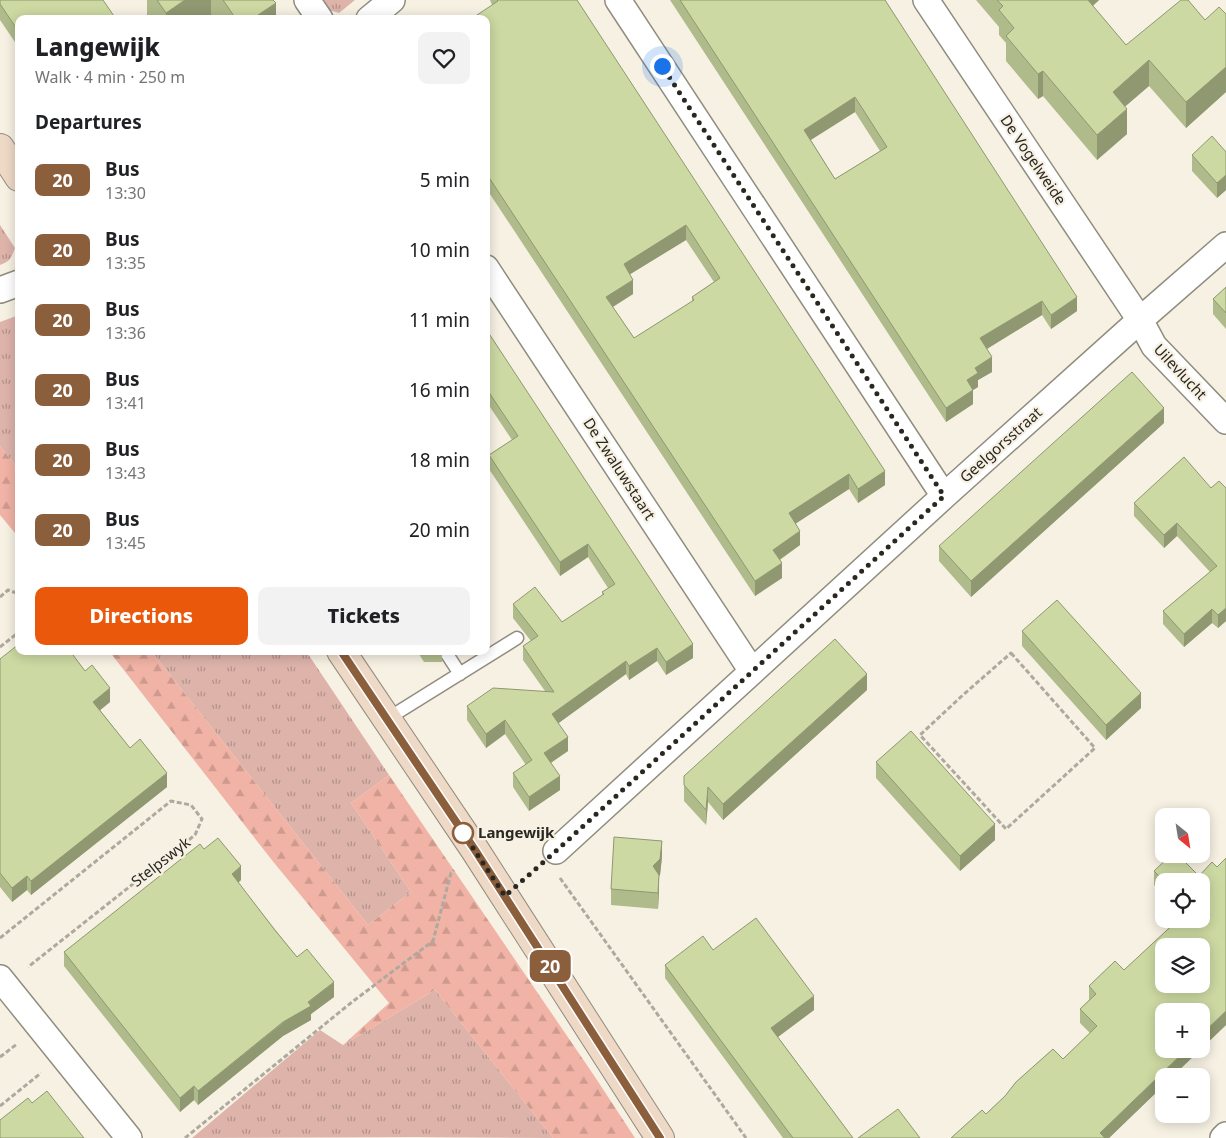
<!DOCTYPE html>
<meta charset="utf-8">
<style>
:root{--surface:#fff;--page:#f2f2f2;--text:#202124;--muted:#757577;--accent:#ea580c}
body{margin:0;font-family:"Noto Sans",sans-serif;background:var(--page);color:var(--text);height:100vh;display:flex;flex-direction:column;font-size:19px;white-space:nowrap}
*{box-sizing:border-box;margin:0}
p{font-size:16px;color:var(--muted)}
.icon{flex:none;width:28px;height:28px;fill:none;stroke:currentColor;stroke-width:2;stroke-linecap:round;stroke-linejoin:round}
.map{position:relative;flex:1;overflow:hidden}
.panel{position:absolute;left:15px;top:15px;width:475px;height:640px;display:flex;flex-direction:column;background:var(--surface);border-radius:10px;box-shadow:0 2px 12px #0003}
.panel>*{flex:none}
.badge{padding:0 10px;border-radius:8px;font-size:18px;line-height:32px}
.needle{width:32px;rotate:150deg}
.controls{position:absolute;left:1155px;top:808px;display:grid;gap:10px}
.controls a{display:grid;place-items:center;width:55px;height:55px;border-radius:10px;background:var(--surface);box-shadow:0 2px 12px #0003;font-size:25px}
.you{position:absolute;width:25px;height:25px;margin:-12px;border:4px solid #fff;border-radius:50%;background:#1a73e8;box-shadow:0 0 0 8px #1a73e833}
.map>.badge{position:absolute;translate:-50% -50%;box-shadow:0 0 0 2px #fff}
h2{padding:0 20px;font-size:19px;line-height:45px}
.round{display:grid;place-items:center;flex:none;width:52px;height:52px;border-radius:10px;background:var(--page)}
.overview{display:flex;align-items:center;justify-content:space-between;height:85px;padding:0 20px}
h1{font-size:24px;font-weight:800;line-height:38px}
.action{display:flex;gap:10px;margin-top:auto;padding:10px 20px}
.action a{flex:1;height:58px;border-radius:10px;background:var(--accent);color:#fff;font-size:20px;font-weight:800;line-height:58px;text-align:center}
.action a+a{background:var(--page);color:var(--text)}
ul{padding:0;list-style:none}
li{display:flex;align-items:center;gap:15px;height:70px;padding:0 20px}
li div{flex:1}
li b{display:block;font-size:19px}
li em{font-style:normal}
li .badge{min-width:55px;font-weight:700;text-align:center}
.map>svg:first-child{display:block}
</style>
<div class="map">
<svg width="1226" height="1138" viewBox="0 0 1226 1138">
<defs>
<pattern id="grass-tufts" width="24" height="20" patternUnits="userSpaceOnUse" patternTransform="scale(1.25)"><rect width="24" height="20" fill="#ddb3aa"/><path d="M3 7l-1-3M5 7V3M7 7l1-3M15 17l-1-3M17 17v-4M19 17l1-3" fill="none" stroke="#b3928a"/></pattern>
<pattern id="forest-firs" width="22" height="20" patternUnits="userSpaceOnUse" patternTransform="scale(1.25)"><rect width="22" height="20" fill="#f0b3a5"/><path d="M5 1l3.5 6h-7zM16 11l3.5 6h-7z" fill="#ce9a8e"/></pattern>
</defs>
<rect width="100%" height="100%" fill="#f7f1e3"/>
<path fill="url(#grass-tufts)" d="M 322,0 L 355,0 L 339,13 L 329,10 Z
M 0,225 L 15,248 C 11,258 11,261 0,265 Z
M 19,315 L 19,470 L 0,446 L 0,322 Z
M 151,651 L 306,651 L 389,775 L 351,803 L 411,892 L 368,925 Z
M 435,990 L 553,1138 L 413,1137 L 192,1138 L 320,1030 L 343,1045 Z"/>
<path fill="url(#forest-firs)" d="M 0,446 L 19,470 L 19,538 L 0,515 Z
M 109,651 L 151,651 L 368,925 L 411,892 L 351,803 L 389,775 L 593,1074 L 635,1138 L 553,1138 L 435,990 L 343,1045 L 389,1003 L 271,859 Z"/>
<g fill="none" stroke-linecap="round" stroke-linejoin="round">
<g stroke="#908c7e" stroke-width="15">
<path id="lane" d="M 445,651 L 460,674
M 387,719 L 517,638"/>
</g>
<g stroke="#908c7e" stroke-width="28">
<path id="street" d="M 307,0 L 320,19
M 618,0 L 944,496
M 926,0 L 1140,320 L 1154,346 L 1226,421
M 369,19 L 392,0
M 486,268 L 752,671
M 0,290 L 19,283
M 556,851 L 944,496 L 1140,320 L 1226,245
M 0,978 L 129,1138
M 1223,1138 L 1226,1135"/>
</g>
<g stroke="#908c7e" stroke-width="30">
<path id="secondary" d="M 0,148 L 19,177
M 341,651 L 475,850 L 660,1138"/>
</g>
<path stroke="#aea99f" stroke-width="3" stroke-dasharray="5 2.5" stroke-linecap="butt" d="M 0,597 L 8,590 L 19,594
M 0,647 L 19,632
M 1011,653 L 1095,748 L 1006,829 L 920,735 L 964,694 Z
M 560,878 L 746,1138
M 0,938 L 171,801 L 191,805 L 202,819 L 195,835 L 28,967
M 0,1057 L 17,1044
M 0,1106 L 41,1073
M 185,1138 L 352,1002 L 433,941 L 451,873 L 454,870"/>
<use href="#lane" stroke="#fff" stroke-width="12"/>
<use href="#street" stroke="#fff" stroke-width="25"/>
<use href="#secondary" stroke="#eed9c6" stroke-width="28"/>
</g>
<path fill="#afbb8b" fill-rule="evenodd" d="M 0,0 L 19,19 L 19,48 L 0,20 Z
M 147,0 L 273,0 L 276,19 L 212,19 L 211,18 L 210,19 L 147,19 Z
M 490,0 L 577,0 L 885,485 L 858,503 L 849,489 L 796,523 L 800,545 L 780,560 L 782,578 L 755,596 L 486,188 L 486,19 L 492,5 ZM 686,240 L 714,282 L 692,297 L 692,302 L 634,338 L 613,307 L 633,294 L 630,274 Z
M 670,0 L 885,0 L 1077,311 L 1051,329 L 1042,315 L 987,349 L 992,372 L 978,380 L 978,387 L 973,390 L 973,404 L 946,422 ZM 855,112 L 880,151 L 835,179 L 811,140 Z
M 976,0 L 1099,0 L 1093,6 L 1126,45 L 1205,20 L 1226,14 L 1226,92 L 1186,128 L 1149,86 L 1125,106 L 1127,134 L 1097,160 L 1043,96 L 1038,99 L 1006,61 L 1006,43 L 999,35 L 999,27 Z
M 1226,152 L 1226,190 L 1217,198 L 1192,171 L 1192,155 Z
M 1226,287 L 1226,329 L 1213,314 L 1213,299 Z
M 486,329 L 693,658 L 666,675 L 657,661 L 629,680 L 626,674 L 558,723 L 568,751 L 551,763 L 560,790 L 529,811 L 513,787 L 513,773 L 526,765 L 505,734 L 486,748 L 467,720 L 467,706 L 545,691 L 523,660 L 523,646 L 531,641 L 513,618 L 513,604 L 562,622 L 602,596 L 602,592 L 608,588 L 588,557 L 560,576 L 489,469 L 489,455 L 512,440 L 488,404 Z
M 1164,423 L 971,597 L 939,561 L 939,546 Z
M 1211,488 L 1226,488 L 1226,621 L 1218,628 L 1212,623 L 1184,647 L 1163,624 L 1163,611 L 1210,572 L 1177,536 L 1164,548 L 1134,516 L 1134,503 Z
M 1022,631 L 1141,708 L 1106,740 L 1022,646 Z
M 417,651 L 442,651 L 442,662 L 424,662 Z
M 0,659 L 110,702 L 100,710 L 130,748 L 167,787 L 31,895 L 27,890 L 12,902 L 0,887 Z
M 867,690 L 723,820 L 708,802 L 706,825 L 684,801 L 684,776 Z
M 876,762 L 995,840 L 960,871 L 876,778 Z
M 204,849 L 241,880 L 238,883 L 297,957 L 334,997 L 311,1014 L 311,1020 L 283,1036 L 198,1105 L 194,1100 L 180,1112 L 64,966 L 64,952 Z
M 1172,854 L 1177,854 L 1199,876 L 1212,862 L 1217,867 L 1226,858 L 1226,1025 L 1201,1049 L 1201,1011 L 1164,1011 L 1164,1049 L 1201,1049 L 1173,1076 L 1164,1076 L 1164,1085 L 1109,1138 L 951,1138 L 982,1110 L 986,1114 L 1005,1096 L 1016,1082 L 1053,1049 L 1063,1059 L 1090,1033 L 1080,1023 L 1080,1009 L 1089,1000 L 1089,986 L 1115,961 L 1124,970 L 1179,919 L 1201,919 L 1201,881 L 1164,881 L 1164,895 L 1154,885 L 1154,871 ZM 1164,946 L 1201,946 L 1201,984 L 1164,984 Z
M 662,857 L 660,875 L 659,876 L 659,890 L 658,909 L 611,905 L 611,889 Z
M 713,950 L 814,1010 L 778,1037 L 853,1138 L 783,1138 L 665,978 L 665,965 Z"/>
<path fill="#8f9871" d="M 185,0 L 211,0 L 211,18 L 210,19 L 166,19 L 166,13 Z
M 1085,0 L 1099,0 L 1090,8 Z
M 276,3 L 276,19 L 252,19 Z
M 1149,60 L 1149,86 L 1113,117 L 1113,92 Z
M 1226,67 L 1226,92 L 1186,128 L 1186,102 Z
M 1043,71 L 1043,96 L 1038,99 L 1038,74 Z
M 855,97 L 855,112 L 804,144 L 804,130 Z
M 1127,109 L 1127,134 L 1097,160 L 1097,135 Z
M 1226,175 L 1226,190 L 1217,198 L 1217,183 Z
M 686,225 L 686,240 L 624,278 L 624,264 Z
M 633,280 L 633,294 L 606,311 L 606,297 Z
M 1077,297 L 1077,311 L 1051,329 L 1051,315 Z
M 1042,301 L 1042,315 L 980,353 L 980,338 Z
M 992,357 L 992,372 L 978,380 L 978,387 L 973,390 L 973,404 L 946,422 L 946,408 L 975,368 Z
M 488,391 L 488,404 L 486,406 L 486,392 Z
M 1164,408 L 1164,423 L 971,597 L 971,581 Z
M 885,471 L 885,485 L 858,503 L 858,489 Z
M 849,474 L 849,489 L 789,528 L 789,513 Z
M 1177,523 L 1177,536 L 1164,548 L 1164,535 Z
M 800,531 L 800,545 L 773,564 L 773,550 Z
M 588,544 L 588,557 L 560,576 L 560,562 Z
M 782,563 L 782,578 L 755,596 L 755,581 Z
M 1226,608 L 1226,621 L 1218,628 L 1218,615 Z
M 1212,609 L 1212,623 L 1184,647 L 1184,634 Z
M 693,644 L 693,658 L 666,675 L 666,662 Z
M 657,648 L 657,661 L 629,680 L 629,666 Z
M 626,661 L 626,674 L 552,728 L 552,714 Z
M 867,674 L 867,690 L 723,820 L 723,804 Z
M 110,688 L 110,702 L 93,716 L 93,702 Z
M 1141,693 L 1141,708 L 1106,740 L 1106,725 Z
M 505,720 L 505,734 L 486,748 L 486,734 Z
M 568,737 L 568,751 L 544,767 L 544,753 Z
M 167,773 L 167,787 L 31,895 L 31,881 Z
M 560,776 L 560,790 L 529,811 L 529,797 Z
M 708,787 L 708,802 L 706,825 L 706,810 Z
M 995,824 L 995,840 L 960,871 L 960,856 Z
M 662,841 L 662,857 L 660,875 L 659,876 L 659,890 L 658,909 L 658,893 L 653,866 Z
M 241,866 L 241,880 L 232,888 L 232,874 Z
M 27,876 L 27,890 L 12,902 L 12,888 Z
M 334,982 L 334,997 L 311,1014 L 311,1020 L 283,1036 L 198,1105 L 198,1091 Z
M 814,996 L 814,1010 L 771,1042 L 771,1028 Z
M 1226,1011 L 1226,1025 L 1201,1049 L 1201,1035 Z
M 1187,1049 L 1201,1049 L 1173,1076 L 1164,1076 L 1164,1085 L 1109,1138 L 1100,1138 L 1100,1133 Z
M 194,1086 L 194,1100 L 180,1112 L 180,1098 Z"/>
<path fill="#ccd9a2" stroke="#8f9871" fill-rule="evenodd" d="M 0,0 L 103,0 L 116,19 L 19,19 L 19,32 L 0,4 Z
M 157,0 L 185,0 L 166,13 Z
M 223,0 L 273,0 L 276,3 L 252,19 L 236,19 Z
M 497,0 L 577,0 L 885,471 L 858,489 L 849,474 L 789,513 L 800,531 L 773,550 L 782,563 L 755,581 L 486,173 L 486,19 L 471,19 L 498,1 ZM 686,225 L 720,278 L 692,297 L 694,300 L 634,338 L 606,297 L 633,280 L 624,264 Z
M 680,0 L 885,0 L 1077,297 L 1051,315 L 1042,301 L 980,338 L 992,357 L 975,368 L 978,373 L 967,380 L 973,390 L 946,408 ZM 855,97 L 887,147 L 835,179 L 804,130 Z
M 997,0 L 1088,0 L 1126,45 L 1181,0 L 1188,0 L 1205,20 L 1219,7 L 1226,14 L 1226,67 L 1186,102 L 1149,60 L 1113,92 L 1127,109 L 1097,135 L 1043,71 L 1038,74 L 1006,36 L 1014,28 L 999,10 L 1003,6 Z
M 1212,136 L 1226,152 L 1226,175 L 1217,183 L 1192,155 Z
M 1226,287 L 1226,313 L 1213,299 Z
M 486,329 L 693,644 L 666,662 L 657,648 L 629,666 L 626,661 L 552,714 L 568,737 L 544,753 L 560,776 L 529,797 L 513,773 L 532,760 L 505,720 L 486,734 L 467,706 L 493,688 L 554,692 L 523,646 L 538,636 L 513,604 L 535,587 L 562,622 L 604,594 L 602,592 L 615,584 L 588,544 L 560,562 L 489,455 L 518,436 L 488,391 L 486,392 Z
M 1132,372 L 1164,408 L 971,581 L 939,546 Z
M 1184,457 L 1211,488 L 1219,481 L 1226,488 L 1226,608 L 1218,615 L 1212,609 L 1184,634 L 1163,611 L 1217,566 L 1177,523 L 1164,535 L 1134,503 Z
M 1057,600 L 1141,693 L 1106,725 L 1022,631 Z
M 835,639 L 867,674 L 723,804 L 708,787 L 706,810 L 684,785 L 684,776 Z
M 19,644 L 19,651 L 70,651 L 85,671 L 92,665 L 110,688 L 93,702 L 130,748 L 140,739 L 167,773 L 31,881 L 27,876 L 12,888 L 0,873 L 0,659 Z
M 911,731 L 995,824 L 960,856 L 876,762 Z
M 614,837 L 662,841 L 660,859 L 653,866 L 659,875 L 658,893 L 611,889 Z
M 218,838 L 241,866 L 232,874 L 274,929 L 297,957 L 307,949 L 334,982 L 308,1002 L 311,1006 L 283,1022 L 198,1091 L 194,1086 L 180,1098 L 64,952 L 200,844 L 204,849 Z
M 1172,854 L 1177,854 L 1199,876 L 1212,862 L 1217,867 L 1226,858 L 1226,1011 L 1201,1035 L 1201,1011 L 1164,1011 L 1164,1049 L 1187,1049 L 1100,1133 L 1105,1138 L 951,1138 L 982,1110 L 986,1114 L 1005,1096 L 1016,1082 L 1053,1049 L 1063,1059 L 1097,1026 L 1080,1009 L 1096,994 L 1089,986 L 1115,961 L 1124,970 L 1179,919 L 1201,919 L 1201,881 L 1164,881 L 1154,871 ZM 1164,946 L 1201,946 L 1201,984 L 1164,984 Z
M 756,918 L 814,996 L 771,1028 L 853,1138 L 793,1138 L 665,965 L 703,936 L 713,950 Z
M 47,1091 L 84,1138 L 0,1138 L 0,1120 L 28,1098 L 32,1103 Z
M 898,1109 L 920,1138 L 858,1138 Z"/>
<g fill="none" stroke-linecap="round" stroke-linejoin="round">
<g stroke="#fff" stroke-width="11">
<path id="line" d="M 341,651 L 475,850 L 660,1138"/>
</g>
<use href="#line" stroke="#8b5e3c" stroke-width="8"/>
<path stroke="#292722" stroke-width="5" stroke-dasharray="0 9" d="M 463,833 L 505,896 L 556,851 L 944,496 L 662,66"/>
</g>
<circle fill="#fff" stroke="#8b5e3c" stroke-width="2.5" cx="463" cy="833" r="10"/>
<g text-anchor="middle" stroke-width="4.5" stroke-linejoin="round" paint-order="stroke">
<g font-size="15" fill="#292722" stroke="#f7f1e3">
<text transform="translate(1033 160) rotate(56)" y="5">De Vogelweide</text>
<text transform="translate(1180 372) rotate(47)" y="5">Uilevlucht</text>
<text transform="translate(1001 445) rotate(-42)" y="5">Geelgorsstraat</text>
<text transform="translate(619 469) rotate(57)" y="5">De Zwaluwstaart</text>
<text transform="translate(161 862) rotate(-38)" y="5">Stelpswyk</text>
</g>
<g font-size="15" font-weight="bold" fill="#292722" stroke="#f7f1e3" text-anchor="start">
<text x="478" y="838">Langewijk</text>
</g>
</g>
</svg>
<div class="controls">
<a><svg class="needle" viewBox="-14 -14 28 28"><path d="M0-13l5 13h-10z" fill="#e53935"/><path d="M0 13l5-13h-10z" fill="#757577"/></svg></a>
<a><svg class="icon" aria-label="locate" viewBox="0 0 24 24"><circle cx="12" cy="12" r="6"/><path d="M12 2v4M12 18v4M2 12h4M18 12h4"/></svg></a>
<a><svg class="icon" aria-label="layers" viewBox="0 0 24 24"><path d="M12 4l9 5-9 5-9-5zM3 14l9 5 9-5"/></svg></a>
<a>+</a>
<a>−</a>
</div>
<div class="you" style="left:662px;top:66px"></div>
<b class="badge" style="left:550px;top:966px;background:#8b5e3c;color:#fff">20</b>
<section class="panel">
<div class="overview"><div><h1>Langewijk</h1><p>Walk · 4 min · 250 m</p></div><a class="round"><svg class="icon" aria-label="heart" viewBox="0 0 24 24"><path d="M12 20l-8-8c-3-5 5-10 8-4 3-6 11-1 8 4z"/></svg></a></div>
<h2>Departures</h2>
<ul>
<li><span class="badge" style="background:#8b5e3c;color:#fff">20</span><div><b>Bus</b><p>13:30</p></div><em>5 min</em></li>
<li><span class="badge" style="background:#8b5e3c;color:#fff">20</span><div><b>Bus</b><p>13:35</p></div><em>10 min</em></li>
<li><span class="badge" style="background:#8b5e3c;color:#fff">20</span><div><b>Bus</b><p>13:36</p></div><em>11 min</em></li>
<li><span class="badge" style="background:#8b5e3c;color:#fff">20</span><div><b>Bus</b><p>13:41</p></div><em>16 min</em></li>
<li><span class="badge" style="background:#8b5e3c;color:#fff">20</span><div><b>Bus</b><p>13:43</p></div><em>18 min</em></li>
<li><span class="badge" style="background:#8b5e3c;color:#fff">20</span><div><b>Bus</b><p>13:45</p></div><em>20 min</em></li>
</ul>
<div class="action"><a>Directions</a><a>Tickets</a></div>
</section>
</div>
